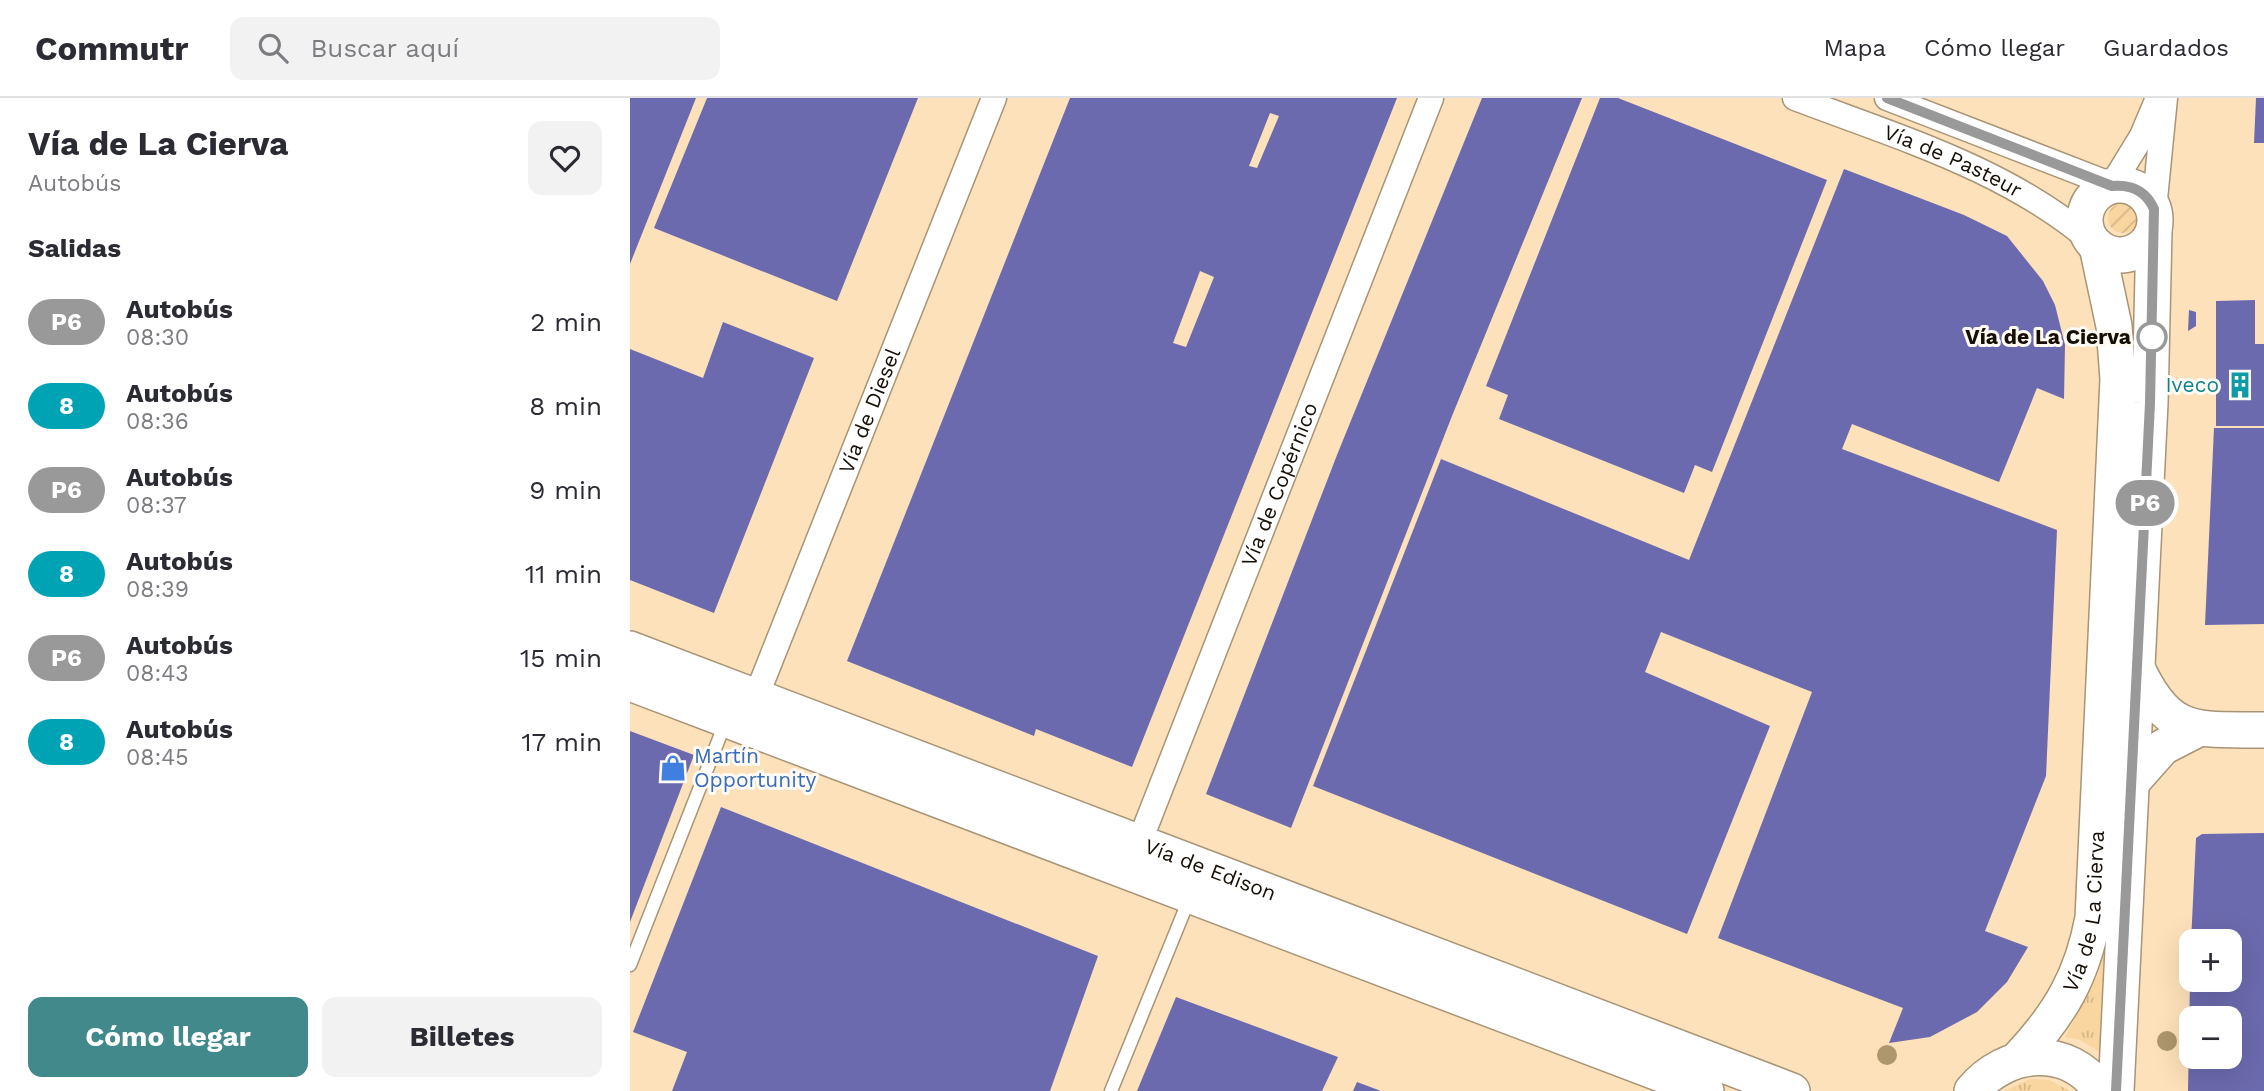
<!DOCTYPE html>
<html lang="es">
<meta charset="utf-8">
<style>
:root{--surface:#fff;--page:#f2f2f3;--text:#2b2b33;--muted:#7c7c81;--line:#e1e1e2;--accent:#41898a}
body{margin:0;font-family:"Work Sans",sans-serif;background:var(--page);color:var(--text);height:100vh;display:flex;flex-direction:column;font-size:26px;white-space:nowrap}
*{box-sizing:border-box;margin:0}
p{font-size:23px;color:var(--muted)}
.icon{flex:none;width:38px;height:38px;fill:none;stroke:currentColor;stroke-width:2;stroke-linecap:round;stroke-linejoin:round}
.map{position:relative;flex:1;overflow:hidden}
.side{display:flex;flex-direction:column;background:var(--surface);width:630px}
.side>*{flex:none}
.badge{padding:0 14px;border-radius:23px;font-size:24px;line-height:46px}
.controls{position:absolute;left:1549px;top:831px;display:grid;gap:14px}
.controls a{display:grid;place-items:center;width:63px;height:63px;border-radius:14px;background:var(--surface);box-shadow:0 7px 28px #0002;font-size:35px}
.map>.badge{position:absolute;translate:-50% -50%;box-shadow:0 0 0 4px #fff}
h2{padding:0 28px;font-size:26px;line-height:63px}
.round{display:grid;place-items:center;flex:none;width:74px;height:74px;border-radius:14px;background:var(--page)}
.headline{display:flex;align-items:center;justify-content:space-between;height:119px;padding:0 28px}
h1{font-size:33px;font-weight:700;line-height:52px}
.button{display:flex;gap:14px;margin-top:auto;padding:14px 28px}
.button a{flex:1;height:80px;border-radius:14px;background:var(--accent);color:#fff;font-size:28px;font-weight:700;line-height:80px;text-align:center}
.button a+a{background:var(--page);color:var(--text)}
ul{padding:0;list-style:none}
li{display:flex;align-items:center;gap:21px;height:84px;padding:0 28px}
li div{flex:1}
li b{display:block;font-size:26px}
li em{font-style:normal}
li .badge{min-width:77px;font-weight:700;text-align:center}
header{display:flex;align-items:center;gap:42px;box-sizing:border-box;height:98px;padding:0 35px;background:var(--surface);border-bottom:2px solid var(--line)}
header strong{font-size:33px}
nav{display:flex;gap:38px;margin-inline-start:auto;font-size:24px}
.search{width:490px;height:63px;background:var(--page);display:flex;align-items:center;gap:18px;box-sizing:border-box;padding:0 24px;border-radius:14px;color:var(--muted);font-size:26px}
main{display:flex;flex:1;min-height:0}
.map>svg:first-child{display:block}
</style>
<header>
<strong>Commutr</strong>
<div class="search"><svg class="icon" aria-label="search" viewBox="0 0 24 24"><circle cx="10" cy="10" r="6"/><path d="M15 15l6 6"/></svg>Buscar aquí</div>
<nav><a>Mapa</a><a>Cómo llegar</a><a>Guardados</a></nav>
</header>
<main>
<section class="side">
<div class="headline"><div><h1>Vía de La Cierva</h1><p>Autobús</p></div><a class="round"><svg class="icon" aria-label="heart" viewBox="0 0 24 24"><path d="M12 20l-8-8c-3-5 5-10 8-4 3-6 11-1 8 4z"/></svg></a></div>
<h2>Salidas</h2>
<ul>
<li><span class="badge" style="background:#999;color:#fff">P6</span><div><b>Autobús</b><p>08:30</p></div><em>2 min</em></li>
<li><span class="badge" style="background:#00a3b4;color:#fff">8</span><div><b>Autobús</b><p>08:36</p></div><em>8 min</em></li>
<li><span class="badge" style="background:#999;color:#fff">P6</span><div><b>Autobús</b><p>08:37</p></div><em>9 min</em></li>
<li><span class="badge" style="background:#00a3b4;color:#fff">8</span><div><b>Autobús</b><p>08:39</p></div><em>11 min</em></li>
<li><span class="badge" style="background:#999;color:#fff">P6</span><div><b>Autobús</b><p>08:43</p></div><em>15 min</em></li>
<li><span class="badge" style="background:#00a3b4;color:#fff">8</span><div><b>Autobús</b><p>08:45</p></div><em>17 min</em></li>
</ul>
<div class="button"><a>Cómo llegar</a><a>Billetes</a></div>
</section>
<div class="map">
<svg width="1634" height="993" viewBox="0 0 1634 993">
<defs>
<pattern id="grass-tufts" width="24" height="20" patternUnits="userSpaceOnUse" patternTransform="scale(1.75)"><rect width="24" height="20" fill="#f9d59f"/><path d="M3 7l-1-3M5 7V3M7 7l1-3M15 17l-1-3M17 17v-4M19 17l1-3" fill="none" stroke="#d5b687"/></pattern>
<pattern id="garden-furrows" width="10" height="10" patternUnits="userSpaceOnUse" patternTransform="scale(1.75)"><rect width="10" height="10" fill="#f9d59f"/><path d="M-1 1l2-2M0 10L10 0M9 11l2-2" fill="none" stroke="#d5b687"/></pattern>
</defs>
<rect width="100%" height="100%" fill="#fcebd1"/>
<path fill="#fce1ba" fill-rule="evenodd" d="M 0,0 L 1634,0 L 1634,993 L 0,993 ZM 1561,844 L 1600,844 L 1600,882 L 1561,882 ZM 1561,920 L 1600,920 L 1600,959 L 1561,959 Z"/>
<path fill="url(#grass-tufts)" d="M 1473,856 L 1481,856 L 1477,958 L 1450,942 L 1435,939 L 1467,879 Z
M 1400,981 L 1419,982 L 1440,993 L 1374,993 Z"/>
<path fill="url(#garden-furrows)" d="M1478 120a15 15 0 1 1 30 0a15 15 0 1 1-30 0Z"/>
<path fill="#6c6aae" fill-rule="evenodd" d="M 0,0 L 66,0 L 0,166 Z
M 77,0 L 288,0 L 207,203 L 24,130 Z
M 440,0 L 767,0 L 502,669 L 406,631 L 404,638 L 217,563 ZM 640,15 L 649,18 L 627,70 L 619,68 ZM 570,173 L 584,179 L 556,249 L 543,245 Z
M 852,0 L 952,0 L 822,318 L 661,730 L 576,696 L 707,357 Z
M 970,0 L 988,0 L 1197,82 L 1082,374 L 1065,367 L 1054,395 L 869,321 L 878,297 L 856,288 Z
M 1626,0 L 1634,0 L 1634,45 L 1624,45 Z
M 1214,71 L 1334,117 L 1377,138 L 1413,183 L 1425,207 L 1435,247 L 1434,301 L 1407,290 L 1369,384 L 1222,326 L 1212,351 L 1427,432 L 1416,678 L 1355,833 L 1398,849 L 1377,884 L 1347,914 L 1300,939 L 1259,945 L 1273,910 L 1088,840 L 1182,594 L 1031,534 L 1015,574 L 1140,628 L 1057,836 L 683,688 L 811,361 L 1059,462 Z
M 1625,202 L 1625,246 L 1634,246 L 1634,328 L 1586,328 L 1586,203 Z
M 1559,212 L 1566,214 L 1566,228 L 1558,233 Z
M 93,224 L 184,260 L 84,515 L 0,482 L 0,251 L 73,280 Z
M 1584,330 L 1634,330 L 1634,526 L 1575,527 Z
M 0,633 L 64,657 L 0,824 Z
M 91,709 L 468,858 L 420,993 L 42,993 L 57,954 L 3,934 Z
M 1634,735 L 1634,993 L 1558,993 L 1560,882 L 1600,882 L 1600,844 L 1561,844 L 1566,740 L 1572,736 ZM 1561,920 L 1600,920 L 1600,959 L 1561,959 Z
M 546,899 L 708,959 L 692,993 L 507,993 Z
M 727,984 L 751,993 L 723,993 Z"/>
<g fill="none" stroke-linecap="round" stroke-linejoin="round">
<g stroke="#a89476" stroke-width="15">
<path id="lane" d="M 0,867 L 96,623
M 481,993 L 560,799"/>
</g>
<g stroke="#a89476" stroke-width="27">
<g id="street">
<path id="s1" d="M 1165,0 C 1270,40 1381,72 1467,148"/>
<path d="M 1257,0 L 1482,87 L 1512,38 L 1528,0"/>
<path d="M 1524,111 L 1535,0"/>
<path id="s2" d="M 120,614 L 364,0"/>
<path id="s3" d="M 504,758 L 801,0"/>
</g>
</g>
<g stroke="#a89476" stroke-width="38">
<g id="secondary">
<circle cx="1490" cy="122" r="35"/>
<path id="s4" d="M 0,551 L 1162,993"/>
<path d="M 1507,570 C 1539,639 1566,631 1634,632"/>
<path d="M 0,585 L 1076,993"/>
<path d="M 1502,684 L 1533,649 L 1566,632"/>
<path id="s5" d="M 1389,960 C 1430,916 1452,879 1463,820 L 1488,281 L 1484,228 L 1467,148"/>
<path d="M 1342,993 C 1376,952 1438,945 1471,993"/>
<path d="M 1486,993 L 1520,305 L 1524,133"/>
</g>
</g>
<use href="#lane" stroke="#fff" stroke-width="12"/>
<use href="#street" stroke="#fff" stroke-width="24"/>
<use href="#secondary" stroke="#fff" stroke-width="35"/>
</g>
<g fill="#ae966d">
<circle cx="1537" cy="943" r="10"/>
<circle cx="1257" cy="957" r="10"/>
</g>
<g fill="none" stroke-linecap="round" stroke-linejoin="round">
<g stroke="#fff" stroke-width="16">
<path id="line" d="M 1257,0 L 1482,88 C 1502,86 1516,93 1524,111 L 1520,305 L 1486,993"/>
</g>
<use href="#line" stroke="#999" stroke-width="10"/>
</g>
<defs>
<g id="building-bare" transform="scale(2.1)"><path d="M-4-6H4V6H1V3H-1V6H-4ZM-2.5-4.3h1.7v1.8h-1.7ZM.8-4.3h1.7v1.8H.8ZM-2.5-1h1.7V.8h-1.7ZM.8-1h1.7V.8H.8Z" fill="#0f9aa8" stroke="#fefaf4" stroke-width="2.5" paint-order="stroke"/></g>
<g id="shop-bare" transform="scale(2.1)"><path d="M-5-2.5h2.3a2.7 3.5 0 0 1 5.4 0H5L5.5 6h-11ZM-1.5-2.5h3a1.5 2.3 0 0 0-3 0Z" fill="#3f7fe0" stroke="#fefaf4" stroke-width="2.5" paint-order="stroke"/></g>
</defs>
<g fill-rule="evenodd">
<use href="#building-bare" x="1610" y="287"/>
<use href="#shop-bare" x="43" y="670"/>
</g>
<circle fill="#fff" stroke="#999" stroke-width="3.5" cx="1522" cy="239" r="14"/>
<g text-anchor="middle" stroke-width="6" stroke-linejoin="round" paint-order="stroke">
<g font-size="21" fill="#160f05" stroke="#fefaf4">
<text dy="7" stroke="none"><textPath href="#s1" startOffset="170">Vía de Pasteur</textPath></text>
<text dy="7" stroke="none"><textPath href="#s2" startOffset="324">Vía de Diesel</textPath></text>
<text dy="7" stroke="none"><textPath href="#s3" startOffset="399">Vía de Copérnico</textPath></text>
<text dy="7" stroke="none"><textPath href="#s4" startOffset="621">Vía de Edison</textPath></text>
<text dy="7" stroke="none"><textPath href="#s5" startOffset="166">Vía de La Cierva</textPath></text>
</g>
<g font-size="21" font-weight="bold" fill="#160f05" stroke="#fefaf4" text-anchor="end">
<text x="1501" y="246">Vía de La Cierva</text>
</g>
<g font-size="21" fill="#0d838f" stroke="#fefaf4" text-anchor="end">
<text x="1589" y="294">Iveco</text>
</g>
<g font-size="21" fill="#366cbe" stroke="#fefaf4" text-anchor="start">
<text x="64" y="665">Martín<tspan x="64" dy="24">Opportunity</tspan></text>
</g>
</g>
</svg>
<div class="controls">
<a>+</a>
<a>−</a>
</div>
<b class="badge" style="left:1515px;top:405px;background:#999;color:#fff">P6</b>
</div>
</main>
